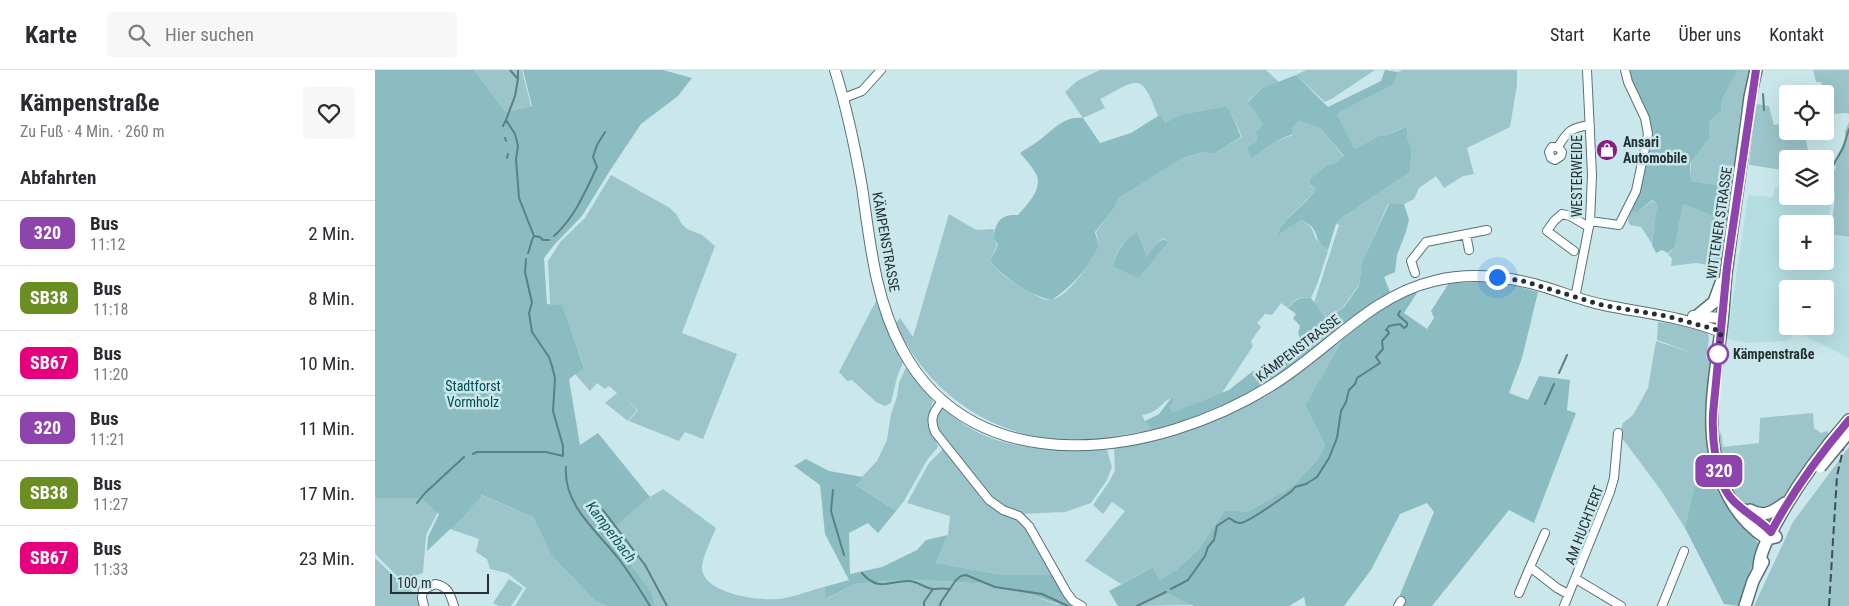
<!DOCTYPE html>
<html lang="de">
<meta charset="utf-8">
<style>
:root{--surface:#fff;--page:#f7f7f7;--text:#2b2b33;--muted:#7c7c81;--line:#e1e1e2}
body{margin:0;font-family:"Roboto Condensed",sans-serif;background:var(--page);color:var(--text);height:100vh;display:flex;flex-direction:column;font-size:19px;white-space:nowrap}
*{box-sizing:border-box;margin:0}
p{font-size:16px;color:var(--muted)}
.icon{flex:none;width:28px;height:28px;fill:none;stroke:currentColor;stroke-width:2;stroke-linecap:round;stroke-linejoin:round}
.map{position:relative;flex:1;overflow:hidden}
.details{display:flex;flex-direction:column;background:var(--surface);width:375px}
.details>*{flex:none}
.badge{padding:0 10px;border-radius:8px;font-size:18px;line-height:32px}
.tools{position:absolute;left:1404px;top:15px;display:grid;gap:10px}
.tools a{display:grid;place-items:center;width:55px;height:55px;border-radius:5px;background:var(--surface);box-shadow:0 5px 20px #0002;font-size:25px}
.scale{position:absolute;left:15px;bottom:12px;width:99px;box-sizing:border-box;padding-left:5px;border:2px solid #253032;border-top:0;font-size:14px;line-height:18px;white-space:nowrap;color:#253032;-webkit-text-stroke:4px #cae8eb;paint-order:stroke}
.you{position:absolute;width:25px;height:25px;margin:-12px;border:4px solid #fff;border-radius:50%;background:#1a73e8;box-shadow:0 0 0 8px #1a73e833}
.map>.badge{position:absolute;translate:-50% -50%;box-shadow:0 0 0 2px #fff}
h2{padding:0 20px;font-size:19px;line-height:45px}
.round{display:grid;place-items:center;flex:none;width:52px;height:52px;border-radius:5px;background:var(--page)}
.head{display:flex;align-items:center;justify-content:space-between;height:85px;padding:0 20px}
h1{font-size:24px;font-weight:700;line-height:38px}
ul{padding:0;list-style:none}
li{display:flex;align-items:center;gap:15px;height:65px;padding:0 20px;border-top:1px solid var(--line)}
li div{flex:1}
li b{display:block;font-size:19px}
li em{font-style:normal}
li .badge{min-width:55px;font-weight:700;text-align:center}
header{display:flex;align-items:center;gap:30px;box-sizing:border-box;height:70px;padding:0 25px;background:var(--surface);border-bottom:1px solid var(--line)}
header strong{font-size:24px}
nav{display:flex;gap:28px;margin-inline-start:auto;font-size:18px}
.search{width:350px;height:45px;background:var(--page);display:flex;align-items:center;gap:12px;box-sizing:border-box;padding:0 18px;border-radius:5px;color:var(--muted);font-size:19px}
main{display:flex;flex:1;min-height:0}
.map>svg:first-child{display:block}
</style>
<header>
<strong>Karte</strong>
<div class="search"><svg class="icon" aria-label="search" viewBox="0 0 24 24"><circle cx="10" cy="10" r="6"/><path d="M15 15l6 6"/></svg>Hier suchen</div>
<nav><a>Start</a><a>Karte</a><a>Über uns</a><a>Kontakt</a></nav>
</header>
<main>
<section class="details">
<div class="head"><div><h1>Kämpenstraße</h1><p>Zu Fuß · 4 Min. · 260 m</p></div><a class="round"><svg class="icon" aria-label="heart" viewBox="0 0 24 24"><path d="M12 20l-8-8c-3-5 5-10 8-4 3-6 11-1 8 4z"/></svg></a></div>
<h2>Abfahrten</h2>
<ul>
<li><span class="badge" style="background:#8e44ad;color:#fff">320</span><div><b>Bus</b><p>11:12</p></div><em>2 Min.</em></li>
<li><span class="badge" style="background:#6b8e23;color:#fff">SB38</span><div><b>Bus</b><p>11:18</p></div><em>8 Min.</em></li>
<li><span class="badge" style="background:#e6007e;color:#fff">SB67</span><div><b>Bus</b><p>11:20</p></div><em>10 Min.</em></li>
<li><span class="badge" style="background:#8e44ad;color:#fff">320</span><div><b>Bus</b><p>11:21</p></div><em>11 Min.</em></li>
<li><span class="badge" style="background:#6b8e23;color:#fff">SB38</span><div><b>Bus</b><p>11:27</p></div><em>17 Min.</em></li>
<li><span class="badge" style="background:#e6007e;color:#fff">SB67</span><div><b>Bus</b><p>11:33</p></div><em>23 Min.</em></li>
</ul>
</section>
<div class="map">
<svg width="1474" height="536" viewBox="0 0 1474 536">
<rect width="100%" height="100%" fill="#cae8eb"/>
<path fill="#b6dee2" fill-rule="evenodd" d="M 1400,117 L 1412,118 L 1412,126 L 1450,126 L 1450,121 L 1458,123 L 1453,156 L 1458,157 L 1458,166 L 1474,168 L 1474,288 L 1420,261 L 1417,268 L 1411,271 L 1373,273 L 1352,269 L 1373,125 L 1398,127 ZM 1412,154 L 1450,154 L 1450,191 L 1412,191 ZM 1412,219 L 1450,219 L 1450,256 L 1412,256 Z"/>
<path fill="#9bc5ca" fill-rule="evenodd" d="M 99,0 L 147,0 L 156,36 L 131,42 Z
M 725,0 L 891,0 L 904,12 L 887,18 L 873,31 L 888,54 L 881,62 L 882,71 L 872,77 L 876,89 L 901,71 L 918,65 L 917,58 L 924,51 L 945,58 L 969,87 L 962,93 L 952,95 L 934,110 L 936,117 L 941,118 C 934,132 901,154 902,166 L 926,150 L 936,157 L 941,169 L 953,181 L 943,212 L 936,228 C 925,225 920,230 913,238 L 906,233 L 897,245 L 890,244 L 882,253 L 886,257 L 876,271 L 878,276 L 847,323 L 798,342 L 795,338 L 799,330 L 798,328 C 786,330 787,342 767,345 L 770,351 L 777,360 C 744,366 708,372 675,369 C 606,360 548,316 521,253 L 525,248 L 538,267 L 574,144 L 601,160 L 619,159 L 618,168 L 622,175 L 615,191 C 624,203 635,211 648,218 C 656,222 667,231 676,230 C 694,227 716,191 724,176 L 721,162 L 738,140 L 744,128 L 808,88 L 830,82 L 839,84 L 867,67 L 855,40 L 851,36 L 804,45 L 790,53 L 787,45 L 783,46 C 766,1 764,9 725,29 L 730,38 L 708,48 L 690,22 L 702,11 ZM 762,161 L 772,186 L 781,174 L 788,168 L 794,172 L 763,209 L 737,196 C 742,180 748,171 762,161 Z
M 931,0 L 1000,0 L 958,28 L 950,32 L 921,5 Z
M 1027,0 L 1142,0 L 1142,15 L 1135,57 L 1092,78 L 1099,104 L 1088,106 L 1069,118 L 1061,106 L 1044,118 L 1039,129 L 1029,134 L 1013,134 L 987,194 L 984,215 L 968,237 L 952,248 L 939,233 L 964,155 L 961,154 L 965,149 L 1035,102 L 1037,79 L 1032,67 L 1032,58 L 1028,57 C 1022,61 1013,67 1005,65 L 980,79 L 962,44 L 1019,14 L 1023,2 Z
M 1363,0 L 1375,0 L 1366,40 L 1356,117 L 1316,111 L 1316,93 L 1334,69 L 1334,52 L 1346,41 L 1347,30 Z
M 1438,0 L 1474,0 L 1474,44 L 1471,43 L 1454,44 L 1451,17 L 1447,16 L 1446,12 L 1441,12 Z
M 1381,34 L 1394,36 L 1399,55 L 1412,53 L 1412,61 L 1429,61 L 1435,89 L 1412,89 L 1412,117 L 1407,117 L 1409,100 L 1374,95 Z
M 1474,52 L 1474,167 L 1458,165 L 1458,157 L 1457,156 L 1460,123 L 1450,121 L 1450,97 L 1459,101 L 1461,97 L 1458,95 L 1470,70 L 1470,61 Z
M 236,105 L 295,138 L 302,145 L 306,153 L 312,159 L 327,165 L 340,176 L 307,263 L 362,284 L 328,369 L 310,362 L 304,371 L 254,351 L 263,340 L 250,328 L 262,340 L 253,351 L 230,333 L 242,323 L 234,316 L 230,319 L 222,313 L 215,321 L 200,304 L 209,297 L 187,236 L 175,234 L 173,191 L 186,171 L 210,148 Z
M 1277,131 L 1282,134 L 1277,174 L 1266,157 L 1255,155 L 1253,151 L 1255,143 L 1263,142 Z
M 1308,134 L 1338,146 L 1353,142 L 1344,197 L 1321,193 L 1296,196 L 1297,189 L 1293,184 L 1300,177 Z
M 501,231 L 517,271 L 528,292 L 522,307 L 516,333 L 510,336 L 501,332 L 477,310 L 472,311 L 464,302 Z
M 1283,252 L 1322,257 L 1333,263 L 1334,269 L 1331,288 L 1335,289 L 1333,378 L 1337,407 L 1319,417 L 1310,458 L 1285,419 L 1244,364 L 1248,353 L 1258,345 L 1273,318 L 1281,271 L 1318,283 L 1282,270 Z
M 968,269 L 930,335 L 950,375 L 943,389 L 918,416 L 872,442 L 850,440 L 823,480 L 802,499 L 785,510 L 778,497 L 746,514 L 710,491 L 750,441 L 737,432 L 728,444 L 718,435 L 734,412 L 740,400 L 739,378 C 792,367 843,352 891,326 C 918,310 944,289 968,269 Z
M 532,295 L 542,312 L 558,330 L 553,349 L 563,377 L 552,390 L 529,431 L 521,441 L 480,414 L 502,391 L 512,370 L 516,344 L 522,327 L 524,313 Z
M 567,338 C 578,346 590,356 602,362 C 642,382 689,380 732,380 L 737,397 L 732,410 L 716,433 L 690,442 L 645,444 L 628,438 L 616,429 L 562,362 L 561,349 Z
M 1438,343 L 1439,358 L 1446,363 L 1452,361 L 1454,364 L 1411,424 L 1402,433 L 1390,440 C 1380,438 1372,436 1365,430 C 1351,416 1337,380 1346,362 L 1348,377 L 1384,373 L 1385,348 Z
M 1474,377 L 1474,536 L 1379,536 L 1418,452 Z
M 569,378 L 593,407 L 635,446 L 646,452 L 654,460 L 679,505 L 628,505 L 561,493 L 573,465 L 575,446 L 532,433 L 554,393 Z
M 288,419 L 341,458 C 337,468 327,488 327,498 C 328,524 384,531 404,529 C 419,527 434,521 449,517 L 452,529 L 479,514 L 526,510 L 568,511 L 609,514 L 647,522 L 684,535 L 684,536 L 280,536 L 277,523 L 233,463 L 275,427 Z
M 106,425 L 158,447 L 176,485 L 219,530 L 232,536 L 140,536 L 151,518 L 132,503 L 115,499 L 112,489 L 101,482 L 104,469 L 75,459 Z
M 0,428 L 46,428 L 63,442 L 51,465 L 48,503 L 27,511 L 0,484 Z
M 0,488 L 24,511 L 46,528 L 48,536 L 0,536 Z
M 134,509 L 148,518 L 136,536 L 124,536 L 118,533 Z
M 791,521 L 819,535 L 764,536 Z"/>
<path fill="#8bbcc1" d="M 0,0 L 99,0 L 131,42 L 157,36 L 148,0 L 288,0 L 317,8 L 303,26 L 266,54 L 234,102 L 207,146 L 179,175 L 169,188 L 172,234 L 187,235 L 209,298 L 194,309 L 205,375 L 223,363 L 275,427 L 233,463 L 277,523 L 280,536 L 232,536 L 219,530 L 176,485 L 158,447 L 107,425 L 88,447 L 52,481 L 53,467 L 64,444 L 46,428 L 0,428 Z
M 1010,0 L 1023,2 L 1019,14 L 962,44 L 980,79 L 1005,65 C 1013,67 1022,61 1029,57 L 1032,58 L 1032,67 L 1037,79 L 1035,102 L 965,149 L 961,154 L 953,180 C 940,172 944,166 937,157 C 934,154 929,152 926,150 L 902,166 C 903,151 934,134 941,118 L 936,116 L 934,110 L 952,95 L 962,93 L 969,86 L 945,58 L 924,51 L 917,58 L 918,64 L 901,71 L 876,89 L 872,77 L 882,71 L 881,62 L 888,54 L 873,32 L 887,18 L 921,5 L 953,37 L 1006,11 Z
M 1252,0 L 1363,0 L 1347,30 L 1346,41 L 1334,52 L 1334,69 L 1315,94 L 1316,111 L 1356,117 L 1352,142 L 1338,146 L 1308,134 L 1300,177 L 1293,183 L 1287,180 L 1281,183 L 1277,175 L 1282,134 L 1277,130 L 1263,142 L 1256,143 L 1264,122 L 1275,64 Z
M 851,36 L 855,40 L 866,67 L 839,84 L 829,82 L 808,88 L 744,128 L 738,140 L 720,162 L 724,176 C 711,200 700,214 677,230 C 657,227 628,207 615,191 L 623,175 L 618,168 C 621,152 625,144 643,145 C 652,135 670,117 660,102 C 656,95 650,89 645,83 C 650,79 657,76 662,72 C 678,61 687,46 708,48 L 725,73 L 756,63 L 783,46 L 787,45 L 790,53 L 804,45 Z
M 1014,134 L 1029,134 L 1034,150 L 1031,162 L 1022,185 L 1020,202 L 1009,207 L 1015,222 C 978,244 947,274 912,300 C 871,329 825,347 777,360 L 770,351 L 784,344 L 797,327 L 799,330 L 795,338 L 798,342 L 854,320 L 878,301 L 891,301 L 919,281 L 927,273 L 923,263 L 925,256 L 918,248 L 921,244 L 913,238 C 920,231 925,225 936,228 L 952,249 L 969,237 L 984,216 L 987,193 Z
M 762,161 L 772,186 L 781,174 L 788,169 L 794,172 L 763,209 L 737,196 C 743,180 748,171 762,161 Z
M 1111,212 L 1137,215 L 1163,222 L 1147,288 L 1134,323 L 1153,330 L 1164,306 L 1195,310 L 1192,340 L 1201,343 L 1159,453 L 1134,440 L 1057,536 L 1027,536 L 1022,532 L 1059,442 L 1052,433 L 1025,444 L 996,500 L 969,536 L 931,536 L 929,527 L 914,536 L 819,536 L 791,522 L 764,536 L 743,536 L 734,521 L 778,497 L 785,510 L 802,499 L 823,480 L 850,440 L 872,442 L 918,416 L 943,389 L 950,375 L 930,335 L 968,269 L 1022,227 L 1045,218 L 1029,243 L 1052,259 L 1059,248 L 1056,241 L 1074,213 Z
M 431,389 L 454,401 L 488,407 L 481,415 L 521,441 L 503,463 L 493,453 L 474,463 L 475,504 L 507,497 L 542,480 L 551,470 L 573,465 L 561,493 L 628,505 L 679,505 L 703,536 L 684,536 L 684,534 L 647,522 L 609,514 L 568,511 L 526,510 L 479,514 L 451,529 L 449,517 L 474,510 L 450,464 L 445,415 L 419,396 Z
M 1337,407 L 1360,445 L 1383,473 L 1384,481 L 1375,501 L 1364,536 L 1349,534 L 1310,458 L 1319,417 Z"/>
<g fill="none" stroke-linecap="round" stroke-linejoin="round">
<path stroke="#5b8085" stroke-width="2" d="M 135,0 L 143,9 L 140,26 L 131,50 L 140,64 L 143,76 L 141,89 L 144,128 L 159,166 C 155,172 156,177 153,183
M 143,0 L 143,8
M 1388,24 L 1389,40
M 128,56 L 131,50
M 130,68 L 131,71
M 132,88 L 133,84
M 1450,109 L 1468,78 L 1474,59
M 159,166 L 165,167 L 168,170 L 174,170
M 179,166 C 200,147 210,122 222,97 L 218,87 L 222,75 L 230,62
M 1184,303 L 1192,285
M 1170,334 L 1179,314
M 98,384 L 102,382 L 171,382 L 188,386 L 188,376 L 178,341 L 180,308 L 177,296 L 174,287 L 157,262 L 154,243 L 157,233 L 150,202 L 151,189
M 191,397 C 188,435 222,461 243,488 C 255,503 265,520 275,536
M 458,420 L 456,441 L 469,485
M 42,433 L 50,423 L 89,387
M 228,440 L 270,495 L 292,536
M 487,503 C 504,523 515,510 535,511 C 544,512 549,518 558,519 C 563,519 568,518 574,519
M 796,519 L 813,510 L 830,486 L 833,477 L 839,470 L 842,456 L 854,448 C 857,450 861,453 865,453 C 872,454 908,427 917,421 L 920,417 L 931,414 L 942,407 L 954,388 L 962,368 L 966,341 L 971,332 L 974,320 L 980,314 L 982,308 L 1005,293 L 1001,287 L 1008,279 L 1007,271 L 1014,263 L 1013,261 L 1011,260 L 1014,256 L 1025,254 L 1029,258 L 1032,256 L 1032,253 L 1023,245 L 1025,241
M 549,536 L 549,532 L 558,519
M 565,536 L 566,532 L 581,510 L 586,506 L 591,505 L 620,517 L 667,524 L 693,536
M 762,536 L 791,522"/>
<g stroke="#577276" stroke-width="10">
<path id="minor" d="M 469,28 L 487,21 L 506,0
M 1183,77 L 1177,77 L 1174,82 L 1176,88 L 1180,90 L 1186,86 L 1187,82 L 1183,77 C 1193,60 1196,58 1215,55
M 1215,151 L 1244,155 L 1261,121 L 1273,64 L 1270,48 L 1253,12 L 1250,0
M 1091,164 L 1094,180
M 1199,181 L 1172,161 L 1179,151 L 1187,144 L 1195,146 L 1214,157
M 1040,203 L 1036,191 L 1051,172 L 1112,160
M 1200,228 L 1215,151 L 1217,105 L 1212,0
M 568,330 C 559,341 554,348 560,362 L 614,430 L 628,440 L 644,446 L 654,456 L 692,523 L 698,531 L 707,536
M 1155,497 L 1170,463
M 1201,509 L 1246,536
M 1144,523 L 1155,497 L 1182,518 L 1193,524
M 49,536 L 47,528 L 48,520 L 60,514 C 74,517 75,524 79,536
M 1023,536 L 1026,531
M 1189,536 L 1235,422 L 1239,408 L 1243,363
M 1287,536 L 1309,481"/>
</g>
<g stroke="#577276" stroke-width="12">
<path id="tertiary" d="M 460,0 C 472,39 480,77 487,117 C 495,172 500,229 527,279 C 600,417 784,385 894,317 C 950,284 994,226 1059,211 C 1095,202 1131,206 1166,216 C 1187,222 1208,231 1229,235 C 1268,243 1309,247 1346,262
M 1318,246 L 1347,248"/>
</g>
<g stroke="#577276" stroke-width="14">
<path id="secondary" d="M 1381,0 L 1375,27 C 1368,83 1359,140 1352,196 C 1349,217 1349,239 1346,260 C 1341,301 1332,344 1340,385 C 1346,420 1362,449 1392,469 L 1401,467
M 1322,246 L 1339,232 L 1346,213
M 1369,440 L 1390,456 L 1400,466
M 1375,440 C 1389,448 1398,442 1410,433
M 1384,497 C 1385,483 1392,470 1399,457 C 1419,419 1445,383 1474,350
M 1370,536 L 1378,511 L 1388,492"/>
</g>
<use href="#minor" stroke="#fff" stroke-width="8"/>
<use href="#tertiary" stroke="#fff" stroke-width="10"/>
<use href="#secondary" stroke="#fff" stroke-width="11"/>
<path stroke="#404e50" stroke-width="2" stroke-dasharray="8 4" stroke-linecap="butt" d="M 1454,536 L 1462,406 L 1474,353"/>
<g stroke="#577276" stroke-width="14" stroke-linecap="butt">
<path id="secondary-bridge" d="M 1445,397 L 1474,362"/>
</g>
<use href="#secondary-bridge" stroke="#fff" stroke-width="11"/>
</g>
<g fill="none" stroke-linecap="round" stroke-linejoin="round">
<g stroke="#fff" stroke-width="11">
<path id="line" d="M 1381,0 L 1352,197 L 1338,344 C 1337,366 1340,408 1355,427 C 1366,441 1384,449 1396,462 C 1418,421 1444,385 1474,350"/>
</g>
<use href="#line" stroke="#8e44ad" stroke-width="8"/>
<path stroke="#253032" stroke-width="5" stroke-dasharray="0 9" d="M 1122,207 L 1148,211 L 1227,235 L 1291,246 L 1339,259 L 1346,262 L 1343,284"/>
</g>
<defs>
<g id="shop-disc" transform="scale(1.125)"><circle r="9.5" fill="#8c1b7e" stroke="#cae8eb"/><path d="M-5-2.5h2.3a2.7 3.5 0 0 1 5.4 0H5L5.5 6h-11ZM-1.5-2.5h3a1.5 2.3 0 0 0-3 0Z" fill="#fff"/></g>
</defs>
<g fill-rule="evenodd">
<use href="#shop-disc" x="1232" y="80"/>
</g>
<circle fill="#fff" stroke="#8e44ad" stroke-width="2.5" cx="1343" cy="284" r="10"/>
<g text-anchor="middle" stroke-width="5" stroke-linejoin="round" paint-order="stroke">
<g font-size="14" font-weight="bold" fill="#253032" stroke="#cae8eb" text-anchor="start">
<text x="1248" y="77">Ansari<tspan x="1248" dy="16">Automobile</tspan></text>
</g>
<g font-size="14" fill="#253032" stroke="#cae8eb">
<text transform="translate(1202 106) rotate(-90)" y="5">WESTERWEIDE</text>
<text transform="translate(1344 153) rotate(-82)" y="5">WITTENER STRASSE</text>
<text transform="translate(511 172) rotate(80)" y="5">KÄMPENSTRASSE</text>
<text transform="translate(923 278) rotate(-37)" y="5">KÄMPENSTRASSE</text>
<text transform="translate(1209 455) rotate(-69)" y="5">AM HUCHTERT</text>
</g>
<g font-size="14" font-weight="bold" fill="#253032" stroke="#cae8eb" text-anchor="start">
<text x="1358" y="289">Kämpenstraße</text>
</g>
<g font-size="14" fill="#004c53" stroke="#cae8eb">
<text x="98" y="321">Stadtforst<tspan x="98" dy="16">Vormholz</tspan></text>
</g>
<g font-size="15" font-style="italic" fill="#11575e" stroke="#cae8eb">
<text transform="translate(236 462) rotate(53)" y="5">Kamperbach</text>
</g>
</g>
</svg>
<div class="tools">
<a><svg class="icon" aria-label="locate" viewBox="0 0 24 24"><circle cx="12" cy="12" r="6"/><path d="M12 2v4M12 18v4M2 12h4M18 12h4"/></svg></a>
<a><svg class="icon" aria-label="layers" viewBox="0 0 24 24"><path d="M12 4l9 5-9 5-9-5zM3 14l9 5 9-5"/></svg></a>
<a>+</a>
<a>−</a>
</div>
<div class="scale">100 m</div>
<div class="you" style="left:1122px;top:207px"></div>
<b class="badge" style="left:1344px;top:401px;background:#8e44ad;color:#fff">320</b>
</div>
</main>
